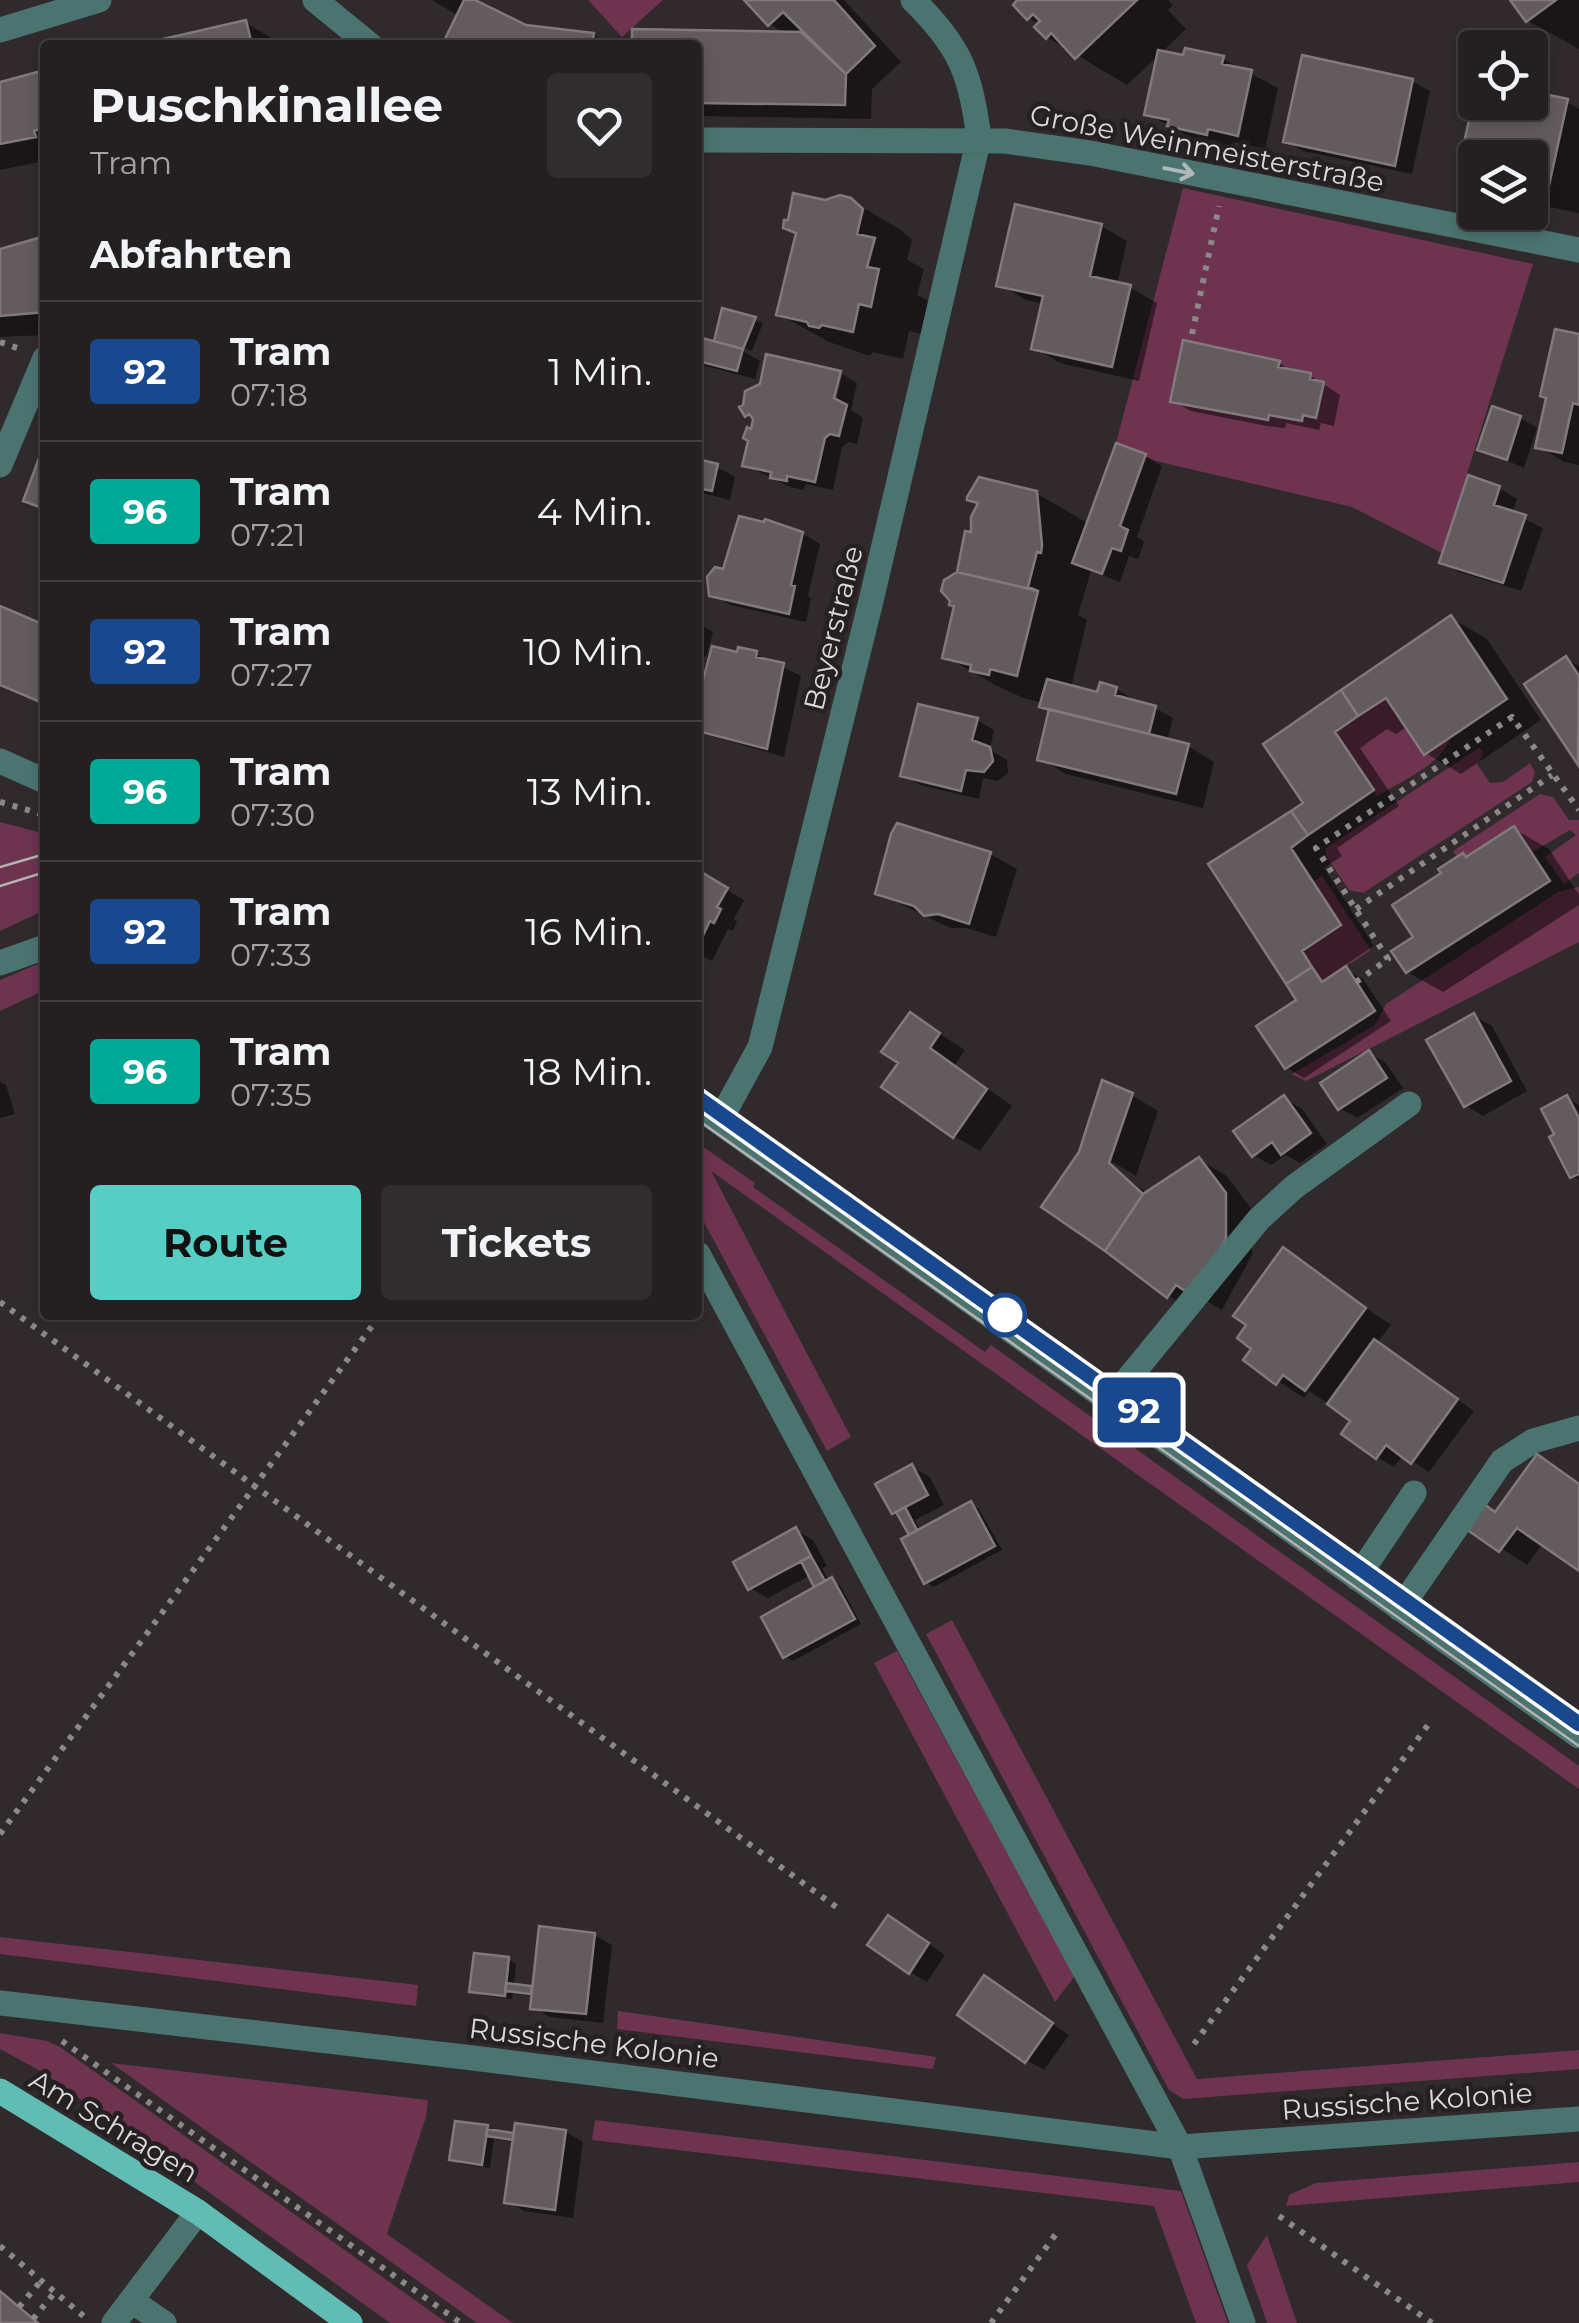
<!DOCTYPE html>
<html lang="de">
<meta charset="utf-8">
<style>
:root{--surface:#242021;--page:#302d2e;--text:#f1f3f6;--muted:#a3a3a5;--line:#413e3f;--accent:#56cec4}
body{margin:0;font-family:Montserrat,sans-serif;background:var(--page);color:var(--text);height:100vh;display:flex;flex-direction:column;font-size:38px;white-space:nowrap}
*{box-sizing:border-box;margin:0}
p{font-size:32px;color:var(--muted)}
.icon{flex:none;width:55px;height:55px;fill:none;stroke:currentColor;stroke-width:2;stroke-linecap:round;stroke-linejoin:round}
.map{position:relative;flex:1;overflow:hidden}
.side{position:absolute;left:40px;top:40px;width:662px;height:1280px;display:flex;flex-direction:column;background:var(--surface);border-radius:10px;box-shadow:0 5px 15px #0003,0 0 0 2px var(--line)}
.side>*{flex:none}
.badge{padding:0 20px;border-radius:8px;font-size:35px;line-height:65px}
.fabs{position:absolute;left:1458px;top:30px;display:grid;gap:20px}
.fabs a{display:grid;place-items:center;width:90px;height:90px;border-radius:10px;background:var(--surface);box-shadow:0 5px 15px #0003,0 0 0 2px var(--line);font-size:50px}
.map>.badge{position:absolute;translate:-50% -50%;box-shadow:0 0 0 5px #fff}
h2{padding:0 50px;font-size:38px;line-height:90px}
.round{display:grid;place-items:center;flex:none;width:105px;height:105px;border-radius:10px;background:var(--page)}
.summary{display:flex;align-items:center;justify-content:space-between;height:170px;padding:0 50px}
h1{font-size:48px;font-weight:700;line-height:75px}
.button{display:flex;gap:20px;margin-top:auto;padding:20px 50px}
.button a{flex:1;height:115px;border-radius:10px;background:var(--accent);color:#111;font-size:40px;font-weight:700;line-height:115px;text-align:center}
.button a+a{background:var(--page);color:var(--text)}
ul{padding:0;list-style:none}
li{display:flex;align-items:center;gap:30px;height:140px;padding:0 50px;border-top:2px solid var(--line)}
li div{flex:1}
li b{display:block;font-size:38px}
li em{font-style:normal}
li .badge{min-width:110px;font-weight:700;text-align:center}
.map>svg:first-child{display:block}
</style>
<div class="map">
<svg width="1579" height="2323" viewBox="0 0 1579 2323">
<rect width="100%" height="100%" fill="#302a2c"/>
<path fill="#6e334f" d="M 588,0 L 663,0 L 622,37 Z
M 1183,188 L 1533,264 L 1442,553 L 1352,507 L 1156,461 L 1116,443 Z
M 1386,698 L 1424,755 L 1450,738 C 1443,764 1398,783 1377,796 L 1335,732 Z
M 1479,748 L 1484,752 L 1477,764 L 1490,783 L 1503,782 L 1530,763 L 1535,772 L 1532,782 L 1363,893 L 1349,890 L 1326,856 L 1326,848 Z
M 1540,794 L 1553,797 L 1569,820 L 1579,820 L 1579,873 L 1564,884 L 1545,857 L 1576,835 L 1570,830 L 1531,853 L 1514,826 L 1466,857 L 1463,853 L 1457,857 L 1453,851 Z
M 0,822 L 45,834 L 45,910 L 0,931 Z
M 1322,876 L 1371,950 L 1322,982 L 1302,951 L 1313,882 Z
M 1579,887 L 1579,942 L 1306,1081 L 1292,1074 L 1375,1025 L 1386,1004 L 1558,892 Z
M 45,961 L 45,990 L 0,1011 L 0,980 Z
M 699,1144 L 755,1183 L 753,1187 L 985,1352 L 991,1345 L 1579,1766 L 1579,1789 L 711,1171 L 851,1437 L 827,1451 L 698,1211 Z
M 952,1620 L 1197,2079 L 1579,2050 L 1579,2069 L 1183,2099 L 1169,2090 L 926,1634 Z
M 897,1651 L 1075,1976 L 1055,2002 L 874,1663 Z
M 0,1937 L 418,1985 L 416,2006 L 0,1954 Z
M 618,2011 L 936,2057 L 933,2069 L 617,2029 Z
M 0,2033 L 47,2041 L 60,2047 L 447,2323 L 390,2323 L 44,2073 L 0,2049 Z
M 111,2063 L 428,2100 L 426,2117 L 387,2234 L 513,2323 L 477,2323 Z
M 595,2120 L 1181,2191 L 1228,2323 L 1196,2323 L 1154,2206 L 592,2140 Z
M 1579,2162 L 1579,2182 L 1286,2206 L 1289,2195 L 1316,2183 Z
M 1267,2235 L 1297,2323 L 1267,2323 L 1247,2265 Z"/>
<path fill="#0007" fill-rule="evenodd" d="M 432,0 L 469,0 L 525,27 L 593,35 L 610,45 L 445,45 L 459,16 Z
M 747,0 L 844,0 L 901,62 L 872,89 L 871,119 L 698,116 L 698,45 L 634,45 L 787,34 L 769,24 Z
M 1021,0 L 1168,0 L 1173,5 L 1168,10 L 1186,29 L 1161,53 L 1223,59 L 1278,88 L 1265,149 L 1235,142 L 1233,149 L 1197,141 L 1147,114 L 1160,54 L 1127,85 L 1047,37 L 1040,24 L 1029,18 Z
M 1513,0 L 1579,0 L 1579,49 L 1528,21 Z
M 246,23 L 284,45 L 148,45 Z
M 45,73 L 45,161 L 0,170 L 0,85 Z
M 1412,81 L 1430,91 L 1412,174 L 1303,151 L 1286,141 Z
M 1530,94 L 1567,102 L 1579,109 L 1579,213 L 1530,203 L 1530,158 L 1475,158 L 1475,178 L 1461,170 L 1530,102 Z
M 850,200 L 901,230 L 912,240 L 907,260 L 924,269 L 917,295 L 928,301 L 921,334 L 909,331 L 903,359 L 873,352 L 870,356 L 829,342 L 779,314 L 825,203 Z
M 1101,226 L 1127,241 L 1117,285 L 1131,288 L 1157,303 L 1139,381 L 1060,363 L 1033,347 L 1044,304 L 1026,300 L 999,284 Z
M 45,238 L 45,335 L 0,337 L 0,252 Z
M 724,311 L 763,323 L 752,351 L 742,347 L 741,350 L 760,361 L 755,379 L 698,364 L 698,339 L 716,344 Z
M 1579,337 L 1579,465 L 1564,462 L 1538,446 Z
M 1279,363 L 1295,372 L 1311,376 L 1340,395 L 1334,426 L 1321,423 L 1319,430 L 1286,423 L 1285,428 L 1267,426 L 1191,411 L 1173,401 Z
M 840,373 L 857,383 L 851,410 L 863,418 L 857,444 L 849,442 L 842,447 L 833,490 L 805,484 L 804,490 L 790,487 L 745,465 L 755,420 L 747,415 ZM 837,375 L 842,375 L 834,411 L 829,410 Z
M 1520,418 L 1537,428 L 1524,468 L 1480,449 Z
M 1145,456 L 1162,466 L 1137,537 L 1144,542 L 1138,559 L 1129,556 L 1120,582 L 1091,571 L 1078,615 L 1087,620 L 1071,688 L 1099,695 L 1116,689 L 1133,699 L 1132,702 L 1155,708 L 1173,718 L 1167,741 L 1188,746 L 1214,762 L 1203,808 L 1066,774 L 1040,758 L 1052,711 L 1043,703 L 1023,698 L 995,685 L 945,656 L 957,606 L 959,577 L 973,535 L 979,505 L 968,498 L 1036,493 L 1089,524 Z
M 698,462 L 717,467 L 735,477 L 730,500 L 698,492 Z
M 1499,488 L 1517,499 L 1512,513 L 1543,528 L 1521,591 L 1459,572 L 1442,562 Z
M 803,534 L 820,544 L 808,596 L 811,598 L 806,622 L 730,605 L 712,594 L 725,572 Z
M 1451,618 L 1487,639 L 1541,720 L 1461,774 L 1426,753 L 1408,726 L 1396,734 L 1387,729 L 1360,748 L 1399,806 L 1337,848 L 1342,856 L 1324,868 L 1374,946 L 1342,967 L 1363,979 L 1391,1021 L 1304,1078 L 1287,1068 L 1299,1001 L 1212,865 L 1306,804 L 1266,744 Z
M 698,623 L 713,632 L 706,657 L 698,655 Z
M 756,654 L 801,676 L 784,757 L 698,732 L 698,701 L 702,702 L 739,655 Z
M 1566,659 L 1579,666 L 1579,761 L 1527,685 Z
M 977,720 L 994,730 L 990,750 L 1007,760 L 1008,773 L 998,781 L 983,778 L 979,799 L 920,785 L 903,775 Z
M 1514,829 L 1549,849 L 1579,895 L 1579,905 L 1443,992 L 1407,972 L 1417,938 L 1444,874 Z
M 990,854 L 1017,869 L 996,937 L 966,928 L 950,928 L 878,893 Z
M 698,860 L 701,875 L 744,900 L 734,919 L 737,921 L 733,931 L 728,929 L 712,961 L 698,954 Z
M 911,1015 L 965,1050 L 955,1065 L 1012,1106 L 980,1151 L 954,1136 L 901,1062 Z
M 1474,1016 L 1492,1026 L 1527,1091 L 1483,1116 L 1465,1105 Z
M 1369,1053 L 1386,1063 L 1403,1088 L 1357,1118 L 1339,1108 Z
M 0,1082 L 6,1085 L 15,1114 L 0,1118 Z
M 1131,1095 L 1158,1111 L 1136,1176 L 1107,1159 L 1107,1165 L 1149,1194 L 1199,1160 L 1226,1175 L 1252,1210 L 1252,1255 L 1222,1310 L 1203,1299 L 1195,1312 L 1169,1296 L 1045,1206 Z
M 1284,1098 L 1302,1109 L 1327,1144 L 1300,1163 L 1286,1155 L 1271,1165 L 1253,1155 Z
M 1567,1098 L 1579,1105 L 1579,1180 L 1572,1176 L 1557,1136 Z
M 1284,1251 L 1391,1325 L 1377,1343 L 1474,1411 L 1429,1472 L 1403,1455 L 1394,1467 L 1377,1457 L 1354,1420 L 1309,1391 L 1304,1398 L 1246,1360 L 1255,1348 Z
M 1537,1457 L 1579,1484 L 1579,1568 L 1543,1543 L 1527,1565 L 1470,1528 L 1496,1515 Z
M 912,1467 L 930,1477 L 944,1505 L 915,1520 L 921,1531 L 971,1504 L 979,1509 L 1002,1550 L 934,1587 L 926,1582 L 912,1536 L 902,1517 L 894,1512 Z
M 796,1530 L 813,1540 L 827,1566 L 822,1568 L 829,1582 L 840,1585 L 861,1624 L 793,1661 L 785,1656 L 818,1588 L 811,1575 L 768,1598 L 750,1588 Z
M 906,1928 L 945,1955 L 927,1982 L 910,1972 Z
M 594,1935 L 612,1945 L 603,2023 L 550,2017 L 533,2007 L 534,1996 L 513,1994 L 512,1999 L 480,1995 L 472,1991 L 508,1959 L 516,1964 L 514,1986 L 534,1990 Z
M 1002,1989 L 1069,2035 L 1044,2070 L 1027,2060 Z
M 458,2124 L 516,2136 L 566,2132 L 583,2142 L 573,2218 L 524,2211 L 507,2201 L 515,2142 L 494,2139 L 490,2168 L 460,2164 L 452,2159 Z
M 0,2289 L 40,2323 L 0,2323 Z"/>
<path fill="#635b5e" stroke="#81797c" stroke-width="2.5" d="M 464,0 L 475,0 L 526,25 L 594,33 L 592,45 L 442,45 Z
M 744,0 L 834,0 L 875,46 L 846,74 L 783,12 L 768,26 Z
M 1017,0 L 1137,0 L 1075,59 L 1051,33 L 1046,39 L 1034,27 L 1040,21 L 1033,14 L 1027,20 L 1013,5 Z
M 1510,0 L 1556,0 L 1526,22 Z
M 246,20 L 252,45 L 137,45 Z
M 632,29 L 801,32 L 846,74 L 845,105 L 698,103 L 698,45 L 632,45 Z
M 1185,48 L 1224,56 L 1222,64 L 1252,70 L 1238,136 L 1208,129 L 1207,135 L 1167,126 L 1169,120 L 1144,115 L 1158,50 L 1183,55 Z
M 1302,55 L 1413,79 L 1395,166 L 1283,142 Z
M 45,70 L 45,127 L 34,131 L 36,137 L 0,144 L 0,82 Z
M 1530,91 L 1568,99 L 1548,190 L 1530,186 L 1530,158 L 1475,158 L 1475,175 L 1458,171 L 1475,92 L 1475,102 L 1530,102 Z
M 793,193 L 825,200 L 840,195 L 851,198 L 863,209 L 857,234 L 875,238 L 867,267 L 879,269 L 871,307 L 859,304 L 853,332 L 822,325 L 819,328 L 809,326 L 807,322 L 776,315 L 796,233 L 783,228 L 784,220 L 788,220 Z
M 1015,204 L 1102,224 L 1090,276 L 1131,285 L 1112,367 L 1031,349 L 1043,296 L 996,286 Z
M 45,236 L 45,312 L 0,316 L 0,249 Z
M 722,308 L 756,317 L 743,349 L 714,341 Z
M 1555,329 L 1579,334 L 1579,405 L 1573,403 L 1562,453 L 1535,448 L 1546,398 L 1540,396 Z
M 698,337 L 743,349 L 737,371 L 698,361 Z
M 1183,340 L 1280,361 L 1278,367 L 1311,373 L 1310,379 L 1324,382 L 1316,418 L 1303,415 L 1302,421 L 1269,415 L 1268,420 L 1170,402 Z
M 766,354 L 841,371 L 834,398 L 847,405 L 839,436 L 830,434 L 825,438 L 815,482 L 787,476 L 787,481 L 770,478 L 771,472 L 742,466 L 748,441 L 743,438 L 747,427 L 751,429 L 753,419 L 749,414 L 745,417 L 739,407 L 743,405 L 745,391 L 760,384 Z
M 1492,406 L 1521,416 L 1507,460 L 1477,450 Z
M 1116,443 L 1146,454 L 1120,526 L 1128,530 L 1121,551 L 1112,548 L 1102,574 L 1072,563 Z
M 42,450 L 45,451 L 45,509 L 23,501 Z
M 698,459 L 718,464 L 712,491 L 698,488 Z
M 1468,475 L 1500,486 L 1494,505 L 1526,515 L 1503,583 L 1439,563 Z
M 979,477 L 1037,491 L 1042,545 L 1041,553 L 1037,552 L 1028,587 L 1038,591 L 957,572 L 965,531 L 971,532 L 971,517 L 978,503 L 967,500 L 967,497 Z
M 739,516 L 764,522 L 765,519 L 803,532 L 791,585 L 795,586 L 789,614 L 709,596 L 707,577 L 715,567 L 723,569 Z
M 957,572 L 1038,591 L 1017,676 L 990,669 L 989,675 L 970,671 L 971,665 L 942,658 L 954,606 L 949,605 L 950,601 L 941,591 L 944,580 Z
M 0,606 L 45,625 L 45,704 L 0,685 Z
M 1451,615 L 1507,699 L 1424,755 L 1386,698 L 1358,716 L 1341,690 Z
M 712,646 L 737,652 L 738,647 L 757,651 L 756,657 L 784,663 L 767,749 L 698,731 L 698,699 Z
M 1566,656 L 1579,676 L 1578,765 L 1524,684 Z
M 1047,679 L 1097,692 L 1100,682 L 1117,687 L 1115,695 L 1156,706 L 1149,734 L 1039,707 Z
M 1341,690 L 1358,716 L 1335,732 L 1374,790 L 1308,835 L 1291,811 L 1303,803 L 1263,744 Z
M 918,704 L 978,718 L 972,740 L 990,747 L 993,761 L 984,772 L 966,770 L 961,791 L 900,776 Z
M 1049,709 L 1189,744 L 1176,794 L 1037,760 Z
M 1291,811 L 1308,835 L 1291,848 L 1341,925 L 1302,951 L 1312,967 L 1286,984 L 1208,864 Z
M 897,823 L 991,852 L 969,924 L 938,914 L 924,916 L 914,906 L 875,894 L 891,834 Z
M 1514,826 L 1550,881 L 1406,973 L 1391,951 L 1413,937 L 1392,905 L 1441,873 L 1438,869 L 1463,853 L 1466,857 Z
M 698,870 L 728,888 L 717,907 L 721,909 L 714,923 L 710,921 L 698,946 Z
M 1346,966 L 1375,1011 L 1285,1069 L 1256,1026 L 1296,1000 L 1286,984 L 1312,967 L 1322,982 Z
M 910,1012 L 940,1033 L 930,1048 L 987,1089 L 953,1138 L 881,1087 L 898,1063 L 881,1052 Z
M 1474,1013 L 1511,1081 L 1464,1107 L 1426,1040 Z
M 1369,1050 L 1387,1078 L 1338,1110 L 1320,1083 Z
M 1102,1080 L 1133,1093 L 1109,1163 L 1143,1194 L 1105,1251 L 1041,1207 L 1079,1152 Z
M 1284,1095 L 1311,1133 L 1281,1155 L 1272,1142 L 1252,1157 L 1233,1131 Z
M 1567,1095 L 1579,1118 L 1579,1174 L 1570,1178 L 1549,1137 L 1554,1134 L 1541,1109 Z
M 1199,1157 L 1226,1193 L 1226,1239 L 1194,1297 L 1176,1285 L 1167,1298 L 1105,1251 L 1143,1194 Z
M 1283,1247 L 1366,1308 L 1305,1391 L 1283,1375 L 1276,1385 L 1243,1360 L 1251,1349 L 1237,1338 L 1246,1325 L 1233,1316 Z
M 1374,1339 L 1458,1399 L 1411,1464 L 1386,1445 L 1376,1459 L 1341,1434 L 1350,1421 L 1327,1404 Z
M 1537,1454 L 1579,1484 L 1579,1571 L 1517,1528 L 1499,1552 L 1466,1529 L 1484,1504 L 1495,1512 Z
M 912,1464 L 928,1495 L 892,1514 L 875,1484 Z
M 971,1501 L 995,1546 L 924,1584 L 901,1539 Z
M 905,1507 L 917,1530 L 909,1535 L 896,1512 Z
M 796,1527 L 811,1556 L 748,1590 L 733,1562 Z
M 811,1556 L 825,1581 L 814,1587 L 801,1561 Z
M 832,1577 L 855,1619 L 783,1658 L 761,1617 Z
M 888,1915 L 929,1943 L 909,1974 L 867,1945 Z
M 539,1926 L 595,1933 L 586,2014 L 530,2009 Z
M 474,1953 L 509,1957 L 505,1996 L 469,1992 Z
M 984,1975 L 1053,2023 L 1025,2063 L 957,2015 Z
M 506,1983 L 532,1986 L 531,1994 L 505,1991 Z
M 455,2121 L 488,2125 L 482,2165 L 449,2160 Z
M 515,2123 L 566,2130 L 555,2210 L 504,2203 Z
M 487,2129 L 513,2133 L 513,2140 L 486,2136 Z
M 0,2291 L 38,2323 L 0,2323 Z"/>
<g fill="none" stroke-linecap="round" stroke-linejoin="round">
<path stroke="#8c8789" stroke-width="6" stroke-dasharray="5 8" stroke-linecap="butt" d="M 1192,334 L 1219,206
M 0,342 L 20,349
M 0,802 L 45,815
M 1356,909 L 1552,775
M 1356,982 L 1388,959 L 1316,848 L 1512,717 L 1579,810
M 0,1302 L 839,1909
M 0,1834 L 380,1315
M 62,2041 L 461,2323
M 1194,2044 L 1428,1725
M 1279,2216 L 1432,2323
M 0,2246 L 87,2319
M 19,2307 L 41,2281
M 33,2319 L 55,2292
M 991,2323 L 1058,2231"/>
<path stroke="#4b7470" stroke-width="25" d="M 315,0 L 370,45
M 0,30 L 99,0
M 698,140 L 1005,141 L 1090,153 L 1579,250
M 0,465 L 45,358
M 0,761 L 45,781
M 0,963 L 45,947
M 698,1107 L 1579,1736
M 719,1122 L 760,1047 L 871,601 L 979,138 C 970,73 961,47 913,0
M 698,1254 L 1180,2147 L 1243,2323
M 1110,1401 L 1259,1219 L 1294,1187 L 1409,1104
M 1357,1578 L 1414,1493
M 1400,1609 L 1502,1461 L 1533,1441 L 1579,1428
M 0,2003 L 473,2058 L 1180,2147 L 1579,2119
M 132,2301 L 164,2323
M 114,2323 L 198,2212"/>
<path stroke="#61bcb4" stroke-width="25" d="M 0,2091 L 198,2212 L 350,2323"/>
<path stroke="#b6b1b3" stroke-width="2.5" d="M 0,867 L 45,854
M 0,886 L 45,872
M 698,1098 L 1579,1724
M 698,1120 L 1579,1746"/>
</g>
<defs><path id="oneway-shaft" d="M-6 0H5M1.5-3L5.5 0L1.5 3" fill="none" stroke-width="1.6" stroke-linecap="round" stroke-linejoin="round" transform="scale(2.5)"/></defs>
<use stroke="#b0b9ba" href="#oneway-shaft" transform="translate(1179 171) rotate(11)"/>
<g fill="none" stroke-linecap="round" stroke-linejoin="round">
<g stroke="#fff" stroke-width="22">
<path id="line" d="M 698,1098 L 1579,1724"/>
</g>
<use href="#line" stroke="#19488e" stroke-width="15"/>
</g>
<circle fill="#fff" stroke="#19488e" stroke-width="5" cx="1005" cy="1315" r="20"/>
<g text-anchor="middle" stroke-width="9" stroke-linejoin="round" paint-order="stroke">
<g font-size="28" fill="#dcd7d9" stroke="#262023">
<text transform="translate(1207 148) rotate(11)" y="10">Große Weinmeisterstraße</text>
<text transform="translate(833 628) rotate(-76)" y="10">Beyerstraße</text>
<text transform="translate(594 2043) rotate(7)" y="10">Russische Kolonie</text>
<text transform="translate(1407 2101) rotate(-4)" y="10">Russische Kolonie</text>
<text transform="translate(114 2126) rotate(31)" y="10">Am Schragen</text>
</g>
</g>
</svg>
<div class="fabs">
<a><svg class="icon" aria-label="locate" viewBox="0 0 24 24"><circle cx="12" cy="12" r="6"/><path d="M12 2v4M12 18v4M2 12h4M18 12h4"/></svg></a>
<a><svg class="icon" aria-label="layers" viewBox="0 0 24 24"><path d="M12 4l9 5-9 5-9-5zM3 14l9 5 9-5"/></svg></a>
</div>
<b class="badge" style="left:1139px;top:1410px;background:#19488e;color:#fff">92</b>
<section class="side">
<div class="summary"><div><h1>Puschkinallee</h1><p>Tram</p></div><a class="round"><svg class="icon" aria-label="heart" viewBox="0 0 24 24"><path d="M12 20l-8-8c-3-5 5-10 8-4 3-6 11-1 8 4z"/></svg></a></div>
<h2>Abfahrten</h2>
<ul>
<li><span class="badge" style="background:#19488e;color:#fff">92</span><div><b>Tram</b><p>07:18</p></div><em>1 Min.</em></li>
<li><span class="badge" style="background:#00a995;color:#fff">96</span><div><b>Tram</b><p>07:21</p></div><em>4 Min.</em></li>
<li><span class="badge" style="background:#19488e;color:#fff">92</span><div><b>Tram</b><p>07:27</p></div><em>10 Min.</em></li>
<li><span class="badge" style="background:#00a995;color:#fff">96</span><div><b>Tram</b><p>07:30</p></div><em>13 Min.</em></li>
<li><span class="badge" style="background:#19488e;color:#fff">92</span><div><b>Tram</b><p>07:33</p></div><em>16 Min.</em></li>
<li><span class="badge" style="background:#00a995;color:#fff">96</span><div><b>Tram</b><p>07:35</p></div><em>18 Min.</em></li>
</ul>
<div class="button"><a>Route</a><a>Tickets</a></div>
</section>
</div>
